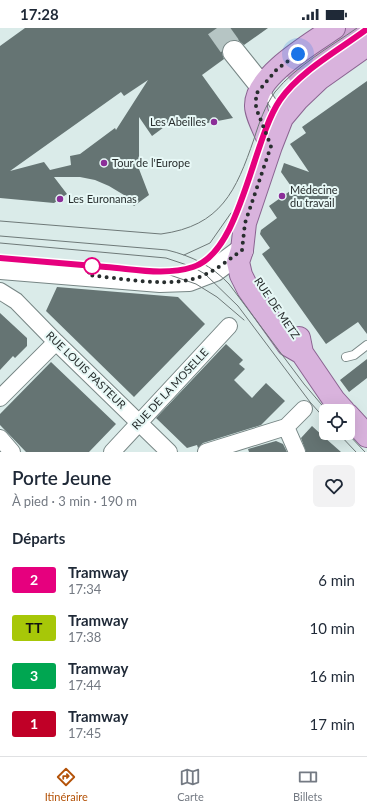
<!DOCTYPE html>
<html lang="fr">
<meta charset="utf-8">
<style>
:root{--surface:#fff;--page:#f2f2f3;--text:#1f2937;--muted:#747a83;--line:#e0e1e3;--accent:#b45309}
body{margin:0;font-family:Lato,sans-serif;background:var(--page);color:var(--text);height:100vh;display:flex;flex-direction:column;font-size:15px;white-space:nowrap}
*{box-sizing:border-box;margin:0}
p{font-size:13px;color:var(--muted)}
.icon{flex:none;width:22px;height:22px;fill:none;stroke:currentColor;stroke-width:2;stroke-linecap:round;stroke-linejoin:round}
.map{position:relative;height:424px;overflow:hidden}
.drawer{display:flex;flex-direction:column;background:var(--surface);flex:1}
.drawer>*{flex:none}
.badge{padding:0 8px;border-radius:3px;font-size:14px;line-height:26px}
.fabs{position:absolute;left:319px;top:376px;display:grid;gap:8px}
.fabs a{display:grid;place-items:center;width:36px;height:36px;border-radius:6px;background:var(--surface);box-shadow:0 4px 16px #0002;font-size:20px}
.you{position:absolute;width:20px;height:20px;margin:-10px;border:3px solid #fff;border-radius:50%;background:#1a73e8;box-shadow:0 0 0 6px #1a73e833}
.map>.badge{position:absolute;translate:-50% -50%;box-shadow:0 0 0 2px #fff}
h2{padding:0 12px;font-size:15px;line-height:36px}
.round{display:grid;place-items:center;flex:none;width:42px;height:42px;border-radius:6px;background:var(--page)}
.summary{display:flex;align-items:center;justify-content:space-between;height:68px;padding:0 12px}
h1{font-size:19px;font-weight:600;line-height:30px}
ul{padding:0;list-style:none}
li{display:flex;align-items:center;gap:12px;height:48px;padding:0 12px}
li div{flex:1}
li b{display:block;font-size:15px}
li em{font-style:normal}
li .badge{min-width:44px;font-weight:700;text-align:center}
.status{display:flex;justify-content:space-between;align-items:center;height:28px;padding:0 20px;background:var(--surface);direction:ltr}
.status svg{height:11px;fill:currentColor}
.tab-bar{display:flex;justify-content:space-around;align-items:center;height:56px;border-top:1px solid var(--line);background:var(--surface);font-size:11px;color:var(--muted)}
.tab-bar a{display:grid;justify-items:center;gap:2px}
.tab-bar .selected{color:var(--accent)}
.map>svg:first-child{display:block}
</style>
<div class="status"><b>17:28</b><svg viewBox="0 0 49 12"><path d="M0 12V9h3v3zM5 12V6h3v6zM10 12V3h3v9zM15 12V0h3v12zM26 1h20v11H26zM47 4h2v5h-2z"/></svg></div>
<div class="map">
<svg width="367" height="424" viewBox="0 0 367 424">
<rect width="100%" height="100%" fill="#daebe9"/>
<path fill="#cca5d1" d="M 340,0 L 367,0 L 367,8 L 297,61 L 282,42 Z"/>
<path fill="#657473" fill-rule="evenodd" d="M 25,0 L 268,0 L 244,17 L 238,12 L 233,12 L 227,14 L 222,20 L 222,25 L 224,31 L 202,47 L 233,90 L 187,99 L 179,88 L 152,108 L 139,89 L 139,141 L 149,167 L 134,178 L 124,167 L 109,158 L 95,152 L 80,149 L 54,149 L 67,166 L 54,175 L 0,170 L 0,18 ZM 148,52 L 116,102 L 115,100 L 80,126 L 70,128 L 71,137 L 50,142 L 44,134 L 10,143 L 121,64 L 124,68 Z
M 367,53 L 367,306 L 358,294 L 326,316 L 262,226 L 270,220 L 260,206 L 261,202 L 277,190 L 269,178 L 293,161 L 281,144 L 284,135 L 309,144 L 290,116 L 306,105 L 302,99 Z
M 57,259 L 178,269 L 205,296 L 134,369 L 46,283 Z
M 0,285 L 27,310 L 27,318 L 15,330 L 13,328 L 0,342 Z
M 226,316 L 243,332 L 239,336 L 245,341 L 234,352 L 252,370 L 266,355 L 285,373 L 261,397 L 203,415 L 198,420 L 197,417 L 187,420 L 156,390 Z
M 367,331 L 367,350 L 349,364 L 340,352 Z
M 51,334 L 116,396 L 89,424 L 26,424 L 0,397 L 0,386 Z
M 312,398 L 324,409 L 341,424 L 306,424 L 301,410 Z
M 276,413 L 283,416 L 287,424 L 249,424 L 248,421 Z"/>
<g fill="none" stroke-linecap="round" stroke-linejoin="round">
<path stroke="#b6c5c4" stroke-width="22" stroke-dasharray="22 11" stroke-linecap="butt" d="M 217,0 L 234,24"/>
<g stroke="#778685" stroke-width="10">
<path id="lane" d="M 263,60 L 282,89
M 346,329 L 354,327 L 367,317"/>
</g>
<g stroke="#778685" stroke-width="18">
<path id="street" d="M 0,263 L 16,273 L 56,314 L 169,424
M 0,370 L 56,314
M 286,399 L 297,424
M 0,410 L 12,424
M 112,424 L 229,298
M 206,424 L 286,399 L 304,381"/>
</g>
<g stroke="#778685" stroke-width="24">
<path id="secondary" d="M 234,24 L 262,59
M 0,240 L 160,253 L 189,252 L 215,242 L 242,222"/>
</g>
<g stroke="#8a6491" stroke-width="24">
<path id="primary" d="M 271,118 C 267,107 256,88 256,78 C 255,48 311,16 334,0
M 299,310 L 302,325 L 334,372 L 344,383
M 302,325 L 288,317 L 248,261 L 241,247 L 238,234 L 242,222 L 245,195 L 271,118 L 282,90 L 298,71 L 319,51 L 367,17
M 348,387 L 367,408"/>
</g>
<use href="#lane" stroke="#fff" stroke-width="8"/>
<use href="#street" stroke="#fff" stroke-width="16"/>
<use href="#secondary" stroke="#fff" stroke-width="22"/>
<use href="#primary" stroke="#d9b3dd" stroke-width="22"/>
<path stroke="#6e7978" stroke-width="1" d="M 0,193 L 161,206 C 221,198 236,163 254,111 C 259,95 265,78 275,64 C 296,38 330,19 357,0
M 0,208 L 167,222 C 192,228 212,238 229,256 L 304,356 L 327,383
M 0,215 L 166,230 L 193,239 L 205,246 L 238,278 L 310,374 L 326,392
M 184,227 L 210,215 L 231,185
M 0,230 C 36,233 72,236 109,239 C 136,241 166,247 193,239 C 241,223 252,113 280,72 C 301,42 338,22 367,1
M 164,245 L 196,256 L 217,269 L 244,292
M 338,405 L 356,424
M 347,405 L 365,424"/>
</g>
<g fill="none" stroke-linecap="round" stroke-linejoin="round">
<g stroke="#fff" stroke-width="9">
<path id="line" d="M 0,230 C 35,233 70,236 106,239 C 134,241 165,248 193,239 C 241,224 252,113 280,72 C 300,43 339,22 367,1"/>
</g>
<use href="#line" stroke="#e6007e" stroke-width="6"/>
<path stroke="#282e2e" stroke-width="4" stroke-dasharray="0 7.2" d="M 92,238 L 88,247 C 119,250 159,258 189,252 C 209,248 226,234 242,222 L 245,195 L 271,118 L 256,80 L 256,66 L 277,41 L 298,26"/>
</g>
<g fill="#8b2e98" stroke="#e7f8f6" stroke-width="1.5">
<circle cx="214" cy="94" r="4"/>
<circle cx="104" cy="135" r="4"/>
<circle cx="282" cy="168" r="4"/>
<circle cx="60" cy="171" r="4"/>
</g>
<circle fill="#fff" stroke="#e6007e" stroke-width="2" cx="92" cy="238" r="8"/>
<g text-anchor="middle" stroke-width="4" stroke-linejoin="round" paint-order="stroke">
<g font-size="11" fill="#282e2e" stroke="#e7f8f6" text-anchor="start">
<text x="206" y="98" text-anchor="end">Les Abeilles</text>
<text x="112" y="139">Tour de l'Europe</text>
<text x="290" y="166">Médecine<tspan x="290" dy="13">du travail</tspan></text>
<text x="68" y="175">Les Euronanas</text>
</g>
<g font-size="11" fill="#282e2e" stroke="#e7f8f6">
<text transform="translate(277 280) rotate(56)" y="4">RUE DE METZ</text>
<text transform="translate(86 342) rotate(44)" y="4">RUE LOUIS PASTEUR</text>
<text transform="translate(170 361) rotate(-47)" y="4">RUE DE LA MOSELLE</text>
</g>
</g>
</svg>
<div class="fabs">
<a><svg class="icon" aria-label="locate" viewBox="0 0 24 24"><circle cx="12" cy="12" r="6"/><path d="M12 2v4M12 18v4M2 12h4M18 12h4"/></svg></a>
</div>
<div class="you" style="left:298px;top:26px"></div>
</div>
<section class="drawer">
<div class="summary"><div><h1>Porte Jeune</h1><p>À pied · 3 min · 190 m</p></div><a class="round"><svg class="icon" aria-label="heart" viewBox="0 0 24 24"><path d="M12 20l-8-8c-3-5 5-10 8-4 3-6 11-1 8 4z"/></svg></a></div>
<h2>Départs</h2>
<ul>
<li><span class="badge" style="background:#e6007e;color:#fff">2</span><div><b>Tramway</b><p>17:34</p></div><em>6 min</em></li>
<li><span class="badge" style="background:#a7c708;color:#111">TT</span><div><b>Tramway</b><p>17:38</p></div><em>10 min</em></li>
<li><span class="badge" style="background:#00a651;color:#fff">3</span><div><b>Tramway</b><p>17:44</p></div><em>16 min</em></li>
<li><span class="badge" style="background:#c00027;color:#fff">1</span><div><b>Tramway</b><p>17:45</p></div><em>17 min</em></li>
</ul>
</section>
<nav class="tab-bar">
<a class="selected"><svg class="icon" aria-label="directions" viewBox="0 0 24 24"><path d="M12 3l9 9-9 9-9-9zM9 14v-3h6M13 9l2 2-2 2"/></svg>Itinéraire</a>
<a><svg class="icon" aria-label="map" viewBox="0 0 24 24"><path d="M3 6l6-2 6 2 6-2v14l-6 2-6-2-6 2zM9 4v14M15 6v14"/></svg>Carte</a>
<a><svg class="icon" aria-label="tickets" viewBox="0 0 24 24"><path d="M3 7h18v10H3zM15 7v10"/></svg>Billets</a>
</nav>
